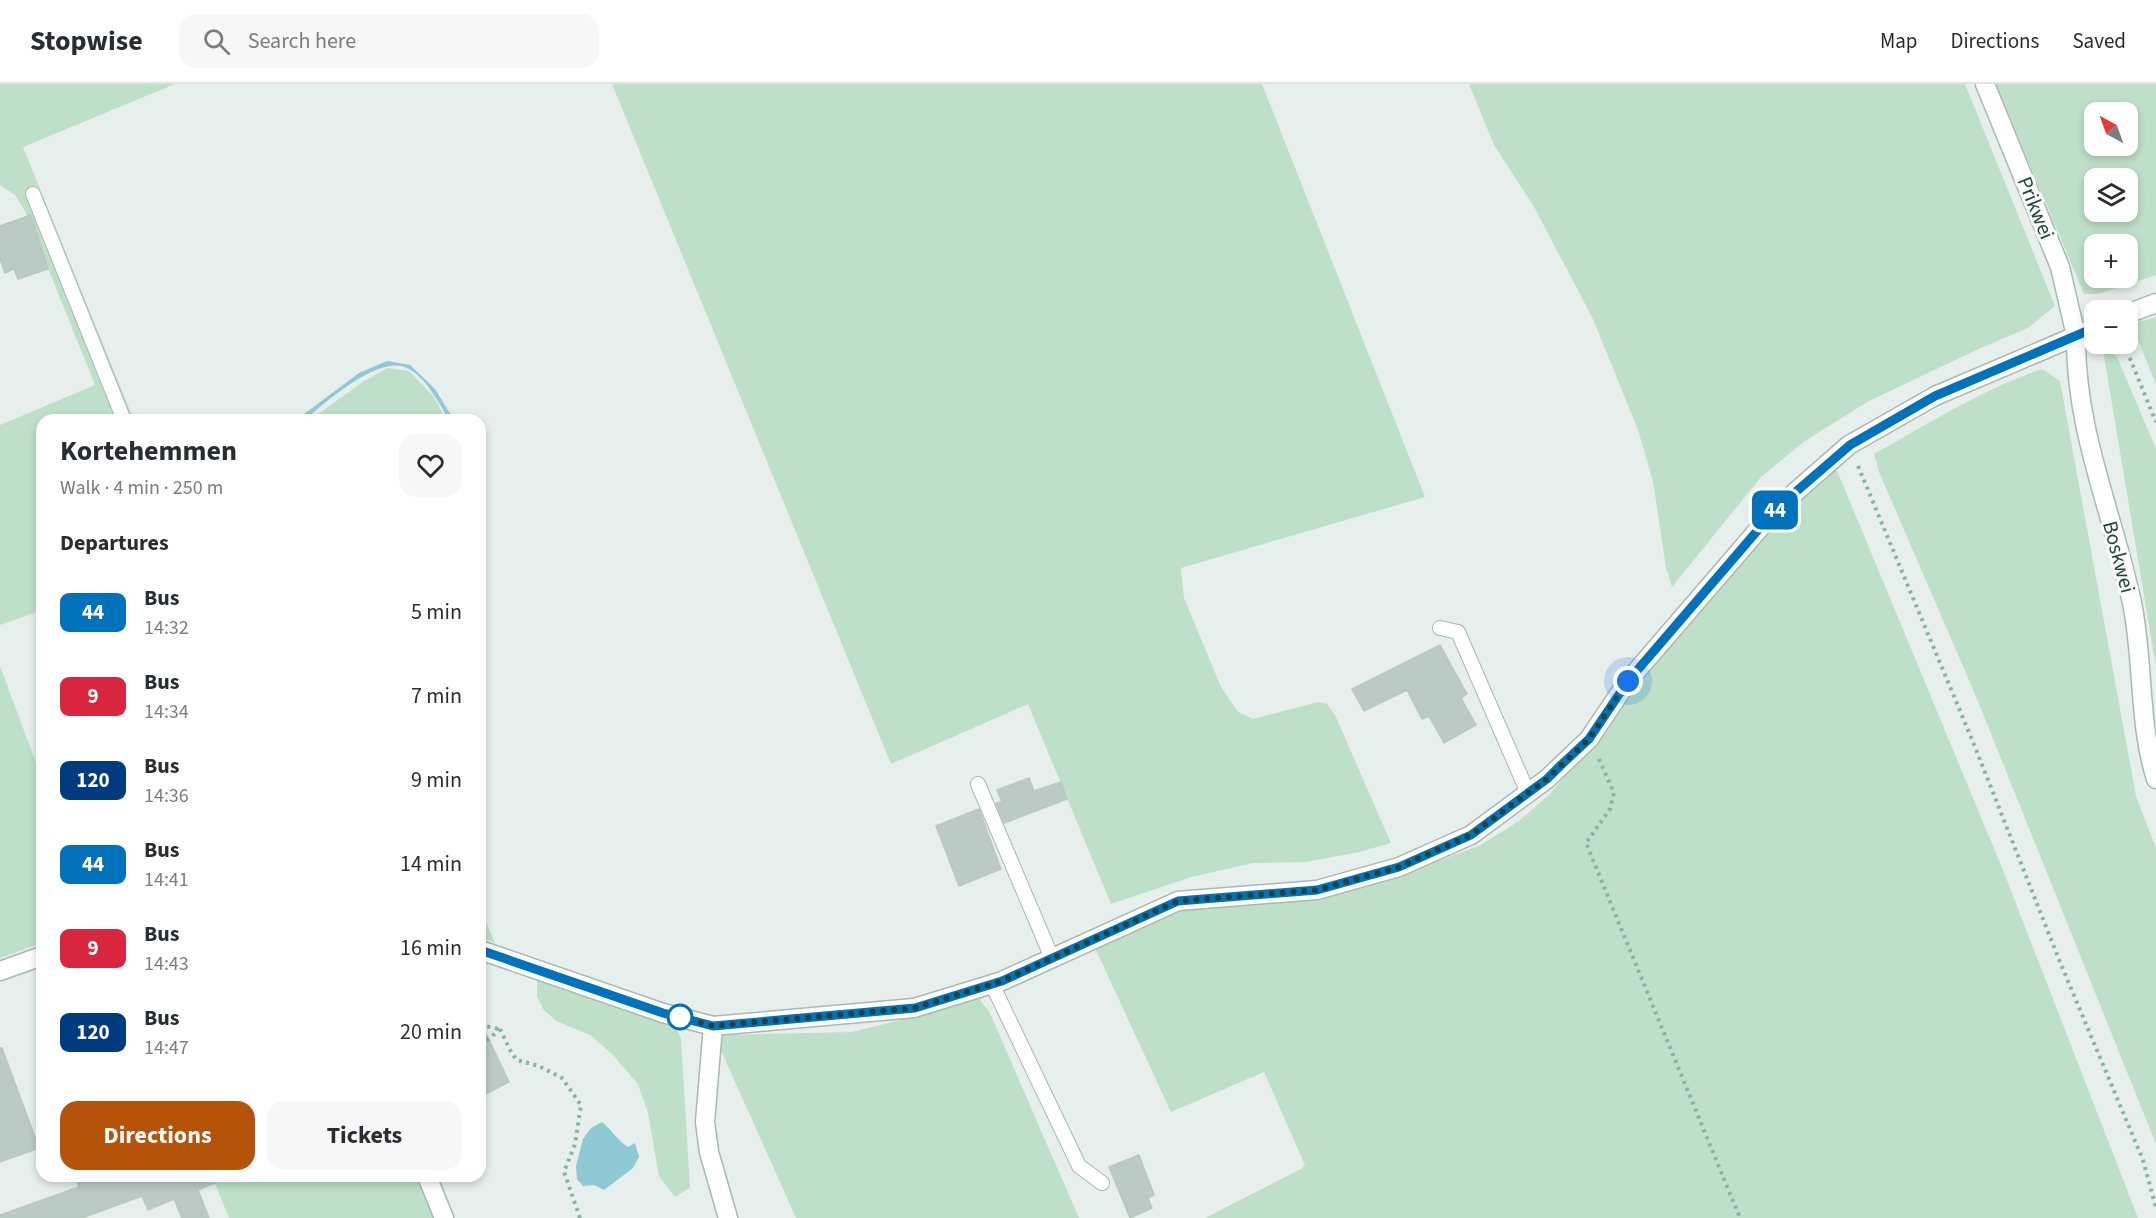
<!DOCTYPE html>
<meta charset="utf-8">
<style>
:root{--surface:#fff;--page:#f7f7f7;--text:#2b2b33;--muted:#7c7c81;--line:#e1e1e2;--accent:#b45309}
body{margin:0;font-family:"Source Sans 3",sans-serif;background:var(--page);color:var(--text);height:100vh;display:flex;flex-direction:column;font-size:22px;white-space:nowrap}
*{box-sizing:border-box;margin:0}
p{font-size:20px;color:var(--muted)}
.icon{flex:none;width:33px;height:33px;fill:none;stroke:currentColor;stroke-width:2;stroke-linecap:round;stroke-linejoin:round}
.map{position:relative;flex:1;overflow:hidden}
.panel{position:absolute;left:36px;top:330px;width:450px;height:768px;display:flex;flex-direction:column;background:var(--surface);border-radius:18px;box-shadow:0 3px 9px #0003}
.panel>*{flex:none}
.badge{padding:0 12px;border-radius:9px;font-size:21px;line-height:39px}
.needle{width:39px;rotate:319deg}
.fabs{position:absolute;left:2084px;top:18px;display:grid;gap:12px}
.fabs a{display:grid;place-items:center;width:54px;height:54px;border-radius:12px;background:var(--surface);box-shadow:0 3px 9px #0003;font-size:30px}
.you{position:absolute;width:30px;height:30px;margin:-15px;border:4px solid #fff;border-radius:50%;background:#1a73e8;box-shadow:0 0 0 9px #1a73e833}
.map>.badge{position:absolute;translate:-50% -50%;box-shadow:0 0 0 3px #fff}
h2{padding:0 24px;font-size:22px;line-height:54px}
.round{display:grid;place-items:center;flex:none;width:63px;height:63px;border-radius:18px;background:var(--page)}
.overview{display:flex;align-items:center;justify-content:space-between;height:102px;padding:0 24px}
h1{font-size:28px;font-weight:700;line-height:45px}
.cta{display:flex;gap:12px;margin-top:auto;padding:12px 24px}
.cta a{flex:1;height:69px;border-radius:18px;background:var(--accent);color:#fff;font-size:24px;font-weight:700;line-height:69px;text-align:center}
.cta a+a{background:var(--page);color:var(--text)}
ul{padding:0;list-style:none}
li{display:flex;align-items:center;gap:18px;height:84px;padding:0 24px}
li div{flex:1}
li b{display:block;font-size:22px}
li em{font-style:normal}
li .badge{min-width:66px;font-weight:700;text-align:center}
header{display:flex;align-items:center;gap:36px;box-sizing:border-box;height:84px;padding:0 30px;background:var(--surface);border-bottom:2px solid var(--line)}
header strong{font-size:28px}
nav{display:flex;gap:33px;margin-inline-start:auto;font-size:21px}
.search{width:420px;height:54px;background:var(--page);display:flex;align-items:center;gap:15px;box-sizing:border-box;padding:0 21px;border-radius:18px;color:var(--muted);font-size:22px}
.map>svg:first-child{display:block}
</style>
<header>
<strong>Stopwise</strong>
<div class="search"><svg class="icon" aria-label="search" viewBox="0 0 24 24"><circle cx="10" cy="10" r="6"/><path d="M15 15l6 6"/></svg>Search here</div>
<nav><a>Map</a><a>Directions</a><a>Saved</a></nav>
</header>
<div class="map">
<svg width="2156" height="1134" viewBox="0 0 2156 1134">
<rect width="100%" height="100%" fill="#e6efeb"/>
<path fill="#bfe0c8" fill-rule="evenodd" d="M 0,0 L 175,0 L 23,63 L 134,336 L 42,336 L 42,526 L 0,541 L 0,341 L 95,301 L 25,127 L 15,111 L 0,101 Z
M 612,0 L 1262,0 L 1425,413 L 1181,484 L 1184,514 L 1221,603 L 1238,628 L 1253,635 L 1318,618 L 1327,620 L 1335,631 L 1391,759 L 1359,768 L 1306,778 L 1253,779 L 1191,793 L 1111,820 L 1028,620 L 891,680 Z
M 1469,0 L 1965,0 L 2055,222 L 2028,244 L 1983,263 L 1869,317 L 1805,357 L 1761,393 L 1672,503 L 1666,484 L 1653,397 L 1638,346 L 1593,235 L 1533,121 L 1494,61 Z
M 1996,0 L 2156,0 L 2156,191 L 2098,210 L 2084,210 ZM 2094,28 L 2127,28 L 2127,62 L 2094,62 ZM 2094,94 L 2127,94 L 2127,128 L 2094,128 ZM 2094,160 L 2127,160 L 2127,194 L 2094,194 Z
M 2156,233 L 2156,300 L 2131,240 Z
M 2102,260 L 2107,260 L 2118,275 L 2156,365 L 2156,583 Z
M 388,284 L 409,287 L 434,313 L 446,336 L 310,336 L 364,297 Z
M 2042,285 L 2060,297 L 2136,712 L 2156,764 L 2156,1060 L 1975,610 L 1879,388 L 1874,370 C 1928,340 1983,305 2042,285 Z
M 1833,377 L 2003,786 L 2138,1134 L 1205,1134 L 1301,1085 L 1305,1081 L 1264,988 L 1171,1028 L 1094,862 L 1191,820 L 1405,789 L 1479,762 L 1519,737 L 1549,711 L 1581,673 L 1600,644 L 1762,440 Z
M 0,582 L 42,695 L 42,859 L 0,874 Z
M 480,824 L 495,859 L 480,853 Z
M 537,896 L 654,936 L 675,942 L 681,955 L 690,1104 L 675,1113 L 659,1092 L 648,1029 L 638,1000 L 612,970 L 590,951 L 556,937 L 543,925 L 537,912 Z
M 977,912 L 990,929 L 1079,1134 L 796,1134 L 714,951 L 852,948 L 946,925 Z
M 212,1092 L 417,1092 L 434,1134 L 229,1134 Z"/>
<path fill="#8ec9d4" d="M 387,277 L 410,281 L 435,305 L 454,336 L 449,336 C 440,320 426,294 409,285 C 380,268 326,319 304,336 L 296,336 L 359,289 Z
M 602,1038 C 612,1046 618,1057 628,1063 L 635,1059 L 639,1073 L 633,1084 L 604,1106 L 594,1101 L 583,1102 L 577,1095 L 576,1082 L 583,1055 L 591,1044 Z"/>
<path fill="#bbcac4" stroke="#b8c9c2" stroke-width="1.5" d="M 31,131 L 48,185 L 18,195 L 14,185 L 5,189 L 0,175 L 0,142 Z
M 1440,561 L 1467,610 L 1461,614 L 1476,641 L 1444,659 L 1429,632 L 1422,635 L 1407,606 L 1364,627 L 1352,605 Z
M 1029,694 L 1034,707 L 1061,698 L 1067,715 L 1004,739 L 996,719 L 1002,718 L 997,706 Z
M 979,725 L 1001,785 L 959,802 L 936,742 Z
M 480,937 L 509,998 L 480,1013 Z
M 0,964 L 2,964 L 39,1064 L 0,1078 Z
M 1139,1071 L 1154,1111 L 1148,1114 L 1152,1124 L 1130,1134 L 1109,1083 Z
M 75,1092 L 229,1092 L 229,1093 L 198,1106 L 209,1134 L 182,1134 L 174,1115 L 148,1126 L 142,1112 L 82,1134 L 1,1134 L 0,1131 L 79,1103 Z"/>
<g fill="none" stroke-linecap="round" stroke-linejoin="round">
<g stroke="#a8b8b2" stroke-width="16">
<path id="lane" d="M 33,110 L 124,336
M 1440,544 L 1458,548 L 1528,709
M 978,700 L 1052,874
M 992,900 L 1079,1082 L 1102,1099"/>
</g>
<g stroke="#a8b8b2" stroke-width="21">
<path id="street" d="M 480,866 L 663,929 L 713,942 L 914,924 L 1002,897 L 1178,817 L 1317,806 L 1399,783 L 1471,751 L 1547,695 L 1589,655 L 1628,597 L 1776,425 L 1849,361 L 1935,312 L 2076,252 L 2060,183 L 1985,0
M 0,887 L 42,872
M 713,942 L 705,1038 L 709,1068 L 728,1134
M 427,1092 L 444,1134"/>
</g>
<g stroke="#a4bbb3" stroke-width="21">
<path id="secondary" d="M 2127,230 L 2156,219
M 2094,244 L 2076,252 C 2075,347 2113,429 2132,519 C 2144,577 2138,638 2156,695"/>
</g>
<path stroke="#86b3a5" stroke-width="4" stroke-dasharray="3 4.5" stroke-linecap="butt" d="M 2124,260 L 2156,338
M 347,336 L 358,332 L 377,336
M 1858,382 L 1973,658 L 2060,878 L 2143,1076 L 2156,1124
M 1599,675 L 1614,709 L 1610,725 L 1586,759 L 1740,1134
M 480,941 L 499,945
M 500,945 L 512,970 L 517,976 L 539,982 L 562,994 L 581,1021 L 575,1060 L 564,1088 L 580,1134
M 480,960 L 489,955 L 500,945"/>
<use href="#lane" stroke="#fff" stroke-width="14"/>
<use href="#street" stroke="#fff" stroke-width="18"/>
<use href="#secondary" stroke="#fff" stroke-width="18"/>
</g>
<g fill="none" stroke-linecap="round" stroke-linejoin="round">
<g stroke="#fff" stroke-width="14">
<path id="line" d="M 480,866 L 663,929 L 713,942 L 915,924 L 1002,897 L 1178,817 L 1317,806 L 1399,783 L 1471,751 L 1547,695 L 1561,681 L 1589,655 L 1628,597 L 1776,425 L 1850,361 L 1935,312 L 2094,244"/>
</g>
<use href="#line" stroke="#0072bc" stroke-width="9"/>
<path stroke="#24423a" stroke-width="6" stroke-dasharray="0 10.8" d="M 680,933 L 713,942 L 915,924 L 1002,897 L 1178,817 L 1317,806 L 1399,783 L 1471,751 L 1547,695 L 1589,655 L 1628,597"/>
</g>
<circle fill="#fff" stroke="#0072bc" stroke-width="3" cx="680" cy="933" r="12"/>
<g text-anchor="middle" stroke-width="6" stroke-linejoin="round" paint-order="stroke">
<g font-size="21" fill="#24423a" stroke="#f7fbf9">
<text transform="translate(2036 124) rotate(68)" y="7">Prikwei</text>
<text transform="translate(2119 473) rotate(75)" y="7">Boskwei</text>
</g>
</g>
</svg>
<div class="fabs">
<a><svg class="needle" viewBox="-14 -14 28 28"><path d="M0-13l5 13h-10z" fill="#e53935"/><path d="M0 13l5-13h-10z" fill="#7c7c81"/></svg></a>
<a><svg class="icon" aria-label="layers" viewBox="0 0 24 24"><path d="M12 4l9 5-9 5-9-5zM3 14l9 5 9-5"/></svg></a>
<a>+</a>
<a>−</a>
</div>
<div class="you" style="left:1628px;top:597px"></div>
<b class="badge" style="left:1775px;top:426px;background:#0072bc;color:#fff">44</b>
<section class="panel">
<div class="overview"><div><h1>Kortehemmen</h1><p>Walk · 4 min · 250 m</p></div><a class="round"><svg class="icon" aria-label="heart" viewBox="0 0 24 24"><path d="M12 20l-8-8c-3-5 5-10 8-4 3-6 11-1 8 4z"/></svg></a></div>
<h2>Departures</h2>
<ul>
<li><span class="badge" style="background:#0072bc;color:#fff">44</span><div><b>Bus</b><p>14:32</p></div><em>5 min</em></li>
<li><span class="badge" style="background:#d7263d;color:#fff">9</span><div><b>Bus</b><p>14:34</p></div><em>7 min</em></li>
<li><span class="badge" style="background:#003b80;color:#fff">120</span><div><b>Bus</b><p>14:36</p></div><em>9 min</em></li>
<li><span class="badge" style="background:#0072bc;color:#fff">44</span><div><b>Bus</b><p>14:41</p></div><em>14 min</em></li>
<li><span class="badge" style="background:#d7263d;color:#fff">9</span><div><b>Bus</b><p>14:43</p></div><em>16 min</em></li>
<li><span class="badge" style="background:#003b80;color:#fff">120</span><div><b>Bus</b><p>14:47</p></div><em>20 min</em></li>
</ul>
<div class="cta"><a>Directions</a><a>Tickets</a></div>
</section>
</div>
